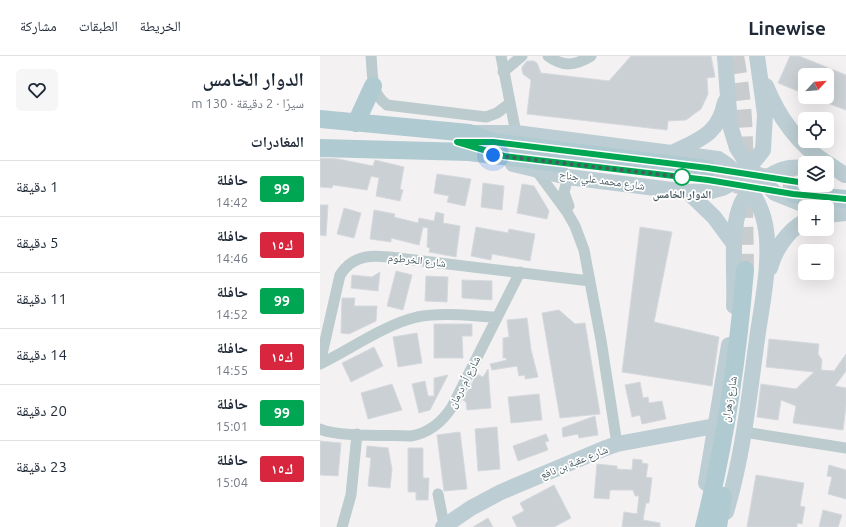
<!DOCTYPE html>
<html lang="ar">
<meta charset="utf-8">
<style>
:root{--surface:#fff;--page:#f6f6f7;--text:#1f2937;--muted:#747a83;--line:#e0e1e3}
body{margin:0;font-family:Ubuntu,"Noto Naskh Arabic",sans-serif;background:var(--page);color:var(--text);direction:rtl;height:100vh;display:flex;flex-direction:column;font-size:15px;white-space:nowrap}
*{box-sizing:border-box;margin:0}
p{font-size:13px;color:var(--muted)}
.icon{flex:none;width:22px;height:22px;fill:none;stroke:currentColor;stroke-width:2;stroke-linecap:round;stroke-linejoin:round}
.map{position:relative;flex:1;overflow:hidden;direction:ltr}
.details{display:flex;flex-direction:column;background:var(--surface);width:320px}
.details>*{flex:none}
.badge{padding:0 8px;border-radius:3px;font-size:14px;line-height:26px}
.needle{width:26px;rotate:64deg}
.controls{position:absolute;left:478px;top:12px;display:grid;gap:8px}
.controls a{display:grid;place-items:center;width:36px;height:36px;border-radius:6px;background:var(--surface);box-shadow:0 4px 16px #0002;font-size:20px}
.you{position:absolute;width:20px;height:20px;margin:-10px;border:3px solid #fff;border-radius:50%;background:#1a73e8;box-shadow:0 0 0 6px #1a73e833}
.map>.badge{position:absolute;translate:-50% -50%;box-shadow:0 0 0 2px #fff}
h2{padding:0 16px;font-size:15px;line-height:36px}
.round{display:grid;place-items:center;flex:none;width:42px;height:42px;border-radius:6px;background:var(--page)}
.headline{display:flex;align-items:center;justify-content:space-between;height:68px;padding:0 16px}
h1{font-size:19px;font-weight:800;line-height:30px}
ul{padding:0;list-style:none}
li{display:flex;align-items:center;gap:12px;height:56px;padding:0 16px;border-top:1px solid var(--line)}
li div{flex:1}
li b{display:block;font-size:15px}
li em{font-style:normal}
li .badge{min-width:44px;font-weight:700;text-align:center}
header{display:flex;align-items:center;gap:24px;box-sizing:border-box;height:56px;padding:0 20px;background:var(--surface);border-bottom:1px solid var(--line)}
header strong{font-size:19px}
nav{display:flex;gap:22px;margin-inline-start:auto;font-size:14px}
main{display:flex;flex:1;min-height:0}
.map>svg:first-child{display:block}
</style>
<header>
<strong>Linewise</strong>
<nav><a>الخريطة</a><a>الطبقات</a><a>مشاركة</a></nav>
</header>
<main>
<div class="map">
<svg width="526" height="471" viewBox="0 0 526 471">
<rect width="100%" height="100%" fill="#f4f1f2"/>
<path fill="#cbd0d4" stroke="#d5d9dd" d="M 311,0 L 391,0 L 395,21 L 387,22 L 388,38 L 381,53 L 366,64 L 348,65 L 347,74 L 207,58 L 211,24 L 203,18 L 202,14 L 202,11 L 207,5 L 214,5 L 217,7 L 221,17 L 289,25 Z
M 470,0 L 479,0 L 526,19 L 526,54 L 507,47 L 507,19 L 485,19 L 485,38 L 458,27 Z
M 0,102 L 18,103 L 53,110 L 55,104 L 84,111 L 80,133 L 83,134 L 80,145 L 56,140 L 59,122 L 51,120 L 47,134 L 13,129 L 12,132 L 0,131 Z
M 117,118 L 151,123 L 145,150 L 127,146 L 129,140 L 114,137 Z
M 163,127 L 184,130 L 182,154 L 161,151 Z
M 202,128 L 214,130 L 229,155 L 227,163 L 197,157 Z
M 0,149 L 8,149 L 6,180 L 0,179 Z
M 24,152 L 41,157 L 34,182 L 17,178 Z
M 54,154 L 75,158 L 74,161 L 98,167 L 99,162 L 114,165 L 116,156 L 124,158 L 123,167 L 140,170 L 136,201 L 109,196 L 110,192 L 107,191 L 108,172 L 103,171 L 99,189 L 71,182 L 71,186 L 50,183 Z
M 156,171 L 188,177 L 189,173 L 215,178 L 210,205 L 172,198 L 171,204 L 151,200 Z
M 320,171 L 352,176 L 334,266 L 399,281 L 392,330 L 302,316 Z
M 76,215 L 92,219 L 83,254 L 67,250 Z
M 60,216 L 58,235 L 31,232 L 32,219 L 52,221 Z
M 106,220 L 128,221 L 127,246 L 105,245 Z
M 142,224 L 172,225 L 172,244 L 142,242 Z
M 22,242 L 35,242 L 34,250 L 57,250 L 56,265 L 29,278 L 21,277 Z
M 239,254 L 255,268 L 265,267 L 280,358 L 240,362 L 222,257 Z
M 207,262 L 211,294 L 218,321 L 205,323 L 205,319 L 199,320 L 197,310 L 172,314 L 170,308 L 187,304 L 186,302 L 183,302 L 183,282 L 189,281 L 187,264 Z
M 114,268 L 152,268 L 152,280 L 142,280 L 143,302 L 114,302 Z
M 97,277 L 102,307 L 78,311 L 73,281 Z
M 449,283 L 499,288 L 498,298 L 502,304 L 501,314 L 514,315 L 526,298 L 526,315 L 515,330 L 526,332 L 526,350 L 523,374 L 473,367 L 476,350 L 461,344 L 458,364 L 437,361 L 441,328 L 476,333 L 494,316 L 446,311 Z
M 54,291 L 63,310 L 31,326 L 22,307 Z
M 168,313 L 171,352 L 147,354 L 146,346 L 143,344 L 157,318 L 163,321 Z
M 128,319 L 110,354 L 99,357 L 92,328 L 105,325 L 108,340 L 114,340 L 114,322 Z
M 320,326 L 323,342 L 328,341 L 329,347 L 342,345 L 346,363 L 322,368 L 320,359 L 312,361 L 305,329 Z
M 72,328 L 82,354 L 48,363 L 41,337 Z
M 219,338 L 222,364 L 191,367 L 188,341 Z
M 275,360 L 278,379 L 259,382 L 258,378 L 243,381 L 242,372 Z
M 177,371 L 180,413 L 158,415 L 155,373 Z
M 140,376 L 147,433 L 124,435 L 117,379 Z
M 226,378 L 229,385 L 225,386 L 228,394 L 198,405 L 193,390 Z
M 0,385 L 21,387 L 18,420 L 0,419 Z
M 47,390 L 68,392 L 72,413 L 70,432 L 48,430 L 51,402 L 46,401 Z
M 88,392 L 103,392 L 103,422 L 109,422 L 108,444 L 96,444 L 96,436 L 88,436 Z
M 313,403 L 322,404 L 322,407 L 328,408 L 326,421 L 332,422 L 329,447 L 326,447 L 323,464 L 340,467 L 340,471 L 302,471 L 304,456 L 317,458 L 319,440 L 315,440 L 313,434 L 290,434 L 289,443 L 274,442 L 277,408 L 297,410 L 297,413 L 312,414 Z
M 509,409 L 526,414 L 526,443 L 508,438 L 512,421 L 507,420 Z
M 436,419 L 484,427 L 480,450 L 485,451 L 482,468 L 477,467 L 477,471 L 427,471 Z
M 234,429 L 251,462 L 234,471 L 197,471 L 192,461 L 204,455 L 200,447 Z
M 503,454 L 522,459 L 518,471 L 499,471 Z
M 168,462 L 173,471 L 153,471 Z"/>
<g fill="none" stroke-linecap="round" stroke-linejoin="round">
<path stroke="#c9ccce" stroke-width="18" stroke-dasharray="18 9" stroke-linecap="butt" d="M 415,0 C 422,37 425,75 424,113
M 437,120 L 474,126
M 388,124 L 421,129
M 424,144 L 425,214"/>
<path stroke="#bccbce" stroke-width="11" d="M 51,0 C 53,18 50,37 67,49 L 166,61 L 177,57 L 189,48
M 181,0 L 196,77
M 228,0 C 243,11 255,10 271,0
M 183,16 L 202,0
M 216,114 L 247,156 L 255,170 L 264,194 L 281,284 L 297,388
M 248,121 L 244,136 L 249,150
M 0,307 L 20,219 C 34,197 54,199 78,202 L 270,225
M 0,308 C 29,294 66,268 97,261 C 122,256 151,260 176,261
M 0,373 C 17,381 70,379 91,380 C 110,377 122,366 132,351 L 200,216
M 424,376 L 526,392
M 118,438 L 124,469
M 22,471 L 31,439 L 37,378"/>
<path stroke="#bcced3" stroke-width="16" d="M 405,0 L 410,69 L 417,92 L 430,112 L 455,137 L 490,151
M 446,30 C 458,60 479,90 507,107
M 153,77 L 196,77 L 398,103 C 420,116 440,142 445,168 C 452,203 442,247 437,283 C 429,341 423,400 406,456
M 350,98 C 378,84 398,80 405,46
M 507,107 L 525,119
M 193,108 L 248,121 L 368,136 L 391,135 L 402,132 L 420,123 L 443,94 L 445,58 L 437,0
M 368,136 L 394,161 L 414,188
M 507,159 L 526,157
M 450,212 C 455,194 467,175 485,165
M 414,250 C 416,220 408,165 425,141 C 430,135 437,130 443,125 C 456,114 468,110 485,112
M 386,427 L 409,289
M 123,471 L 151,452 L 181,436 L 283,393 L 297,388 L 395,370"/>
<path stroke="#b0cad1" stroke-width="18" d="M 0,63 L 149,77 L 173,86 L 388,113
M 36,67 L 53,30
M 0,92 L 149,96 L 241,107
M 473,138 L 526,143
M 384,471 C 405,388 418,299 425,214
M 398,471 L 403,440"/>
</g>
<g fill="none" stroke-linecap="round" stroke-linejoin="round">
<g stroke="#fff" stroke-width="9">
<path id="line" d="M 485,127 L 388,112 L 173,86 L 137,86 L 184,100 L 388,124 L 473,138 L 526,143"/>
</g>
<use href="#line" stroke="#00a651" stroke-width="6"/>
<path stroke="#485b60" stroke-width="4" stroke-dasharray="0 7.2" d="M 173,99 L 362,121"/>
</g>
<circle fill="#fff" stroke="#00a651" stroke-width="2" cx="362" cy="121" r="8"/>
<g text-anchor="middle" stroke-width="3.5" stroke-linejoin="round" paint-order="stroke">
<g font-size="11" fill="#485b60" stroke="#fff">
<text transform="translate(282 124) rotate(8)" y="4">شارع محمد علي جناح</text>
<text transform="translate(97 204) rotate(6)" y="4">شارع الخرطوم</text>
<text transform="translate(144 326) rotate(-63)" y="4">شارع أم درمان</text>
<text transform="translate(409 343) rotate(-80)" y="4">شارع زهران</text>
<text transform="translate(254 406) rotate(-22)" y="4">شارع عقبة بن نافع</text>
</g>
<g font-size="11" font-weight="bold" fill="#485b60" stroke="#fff">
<text x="362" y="142">الدوار الخامس</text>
</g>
</g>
</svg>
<div class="controls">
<a><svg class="needle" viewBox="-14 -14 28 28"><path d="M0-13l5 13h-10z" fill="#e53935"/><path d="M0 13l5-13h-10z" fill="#747a83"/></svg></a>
<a><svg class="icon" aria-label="locate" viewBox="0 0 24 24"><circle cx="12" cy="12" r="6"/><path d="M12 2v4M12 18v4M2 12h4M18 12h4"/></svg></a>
<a><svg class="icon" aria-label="layers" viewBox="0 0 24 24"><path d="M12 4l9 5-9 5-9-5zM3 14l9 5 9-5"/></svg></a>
<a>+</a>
<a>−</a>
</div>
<div class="you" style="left:173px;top:99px"></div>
</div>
<section class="details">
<div class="headline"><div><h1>الدوار الخامس</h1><p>سيرًا · 2 دقيقة · 130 m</p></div><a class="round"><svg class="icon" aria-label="heart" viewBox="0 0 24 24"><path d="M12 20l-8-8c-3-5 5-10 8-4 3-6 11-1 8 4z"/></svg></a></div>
<h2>المغادرات</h2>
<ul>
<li><span class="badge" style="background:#00a651;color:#fff">99</span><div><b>حافلة</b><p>14:42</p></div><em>1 دقيقة</em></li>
<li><span class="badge" style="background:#d7263d;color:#fff">ك١٥</span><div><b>حافلة</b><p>14:46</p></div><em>5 دقيقة</em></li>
<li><span class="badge" style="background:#00a651;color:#fff">99</span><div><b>حافلة</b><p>14:52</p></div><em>11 دقيقة</em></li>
<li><span class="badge" style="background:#d7263d;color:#fff">ك١٥</span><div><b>حافلة</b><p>14:55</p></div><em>14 دقيقة</em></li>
<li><span class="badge" style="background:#00a651;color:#fff">99</span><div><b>حافلة</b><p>15:01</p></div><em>20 دقيقة</em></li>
<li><span class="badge" style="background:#d7263d;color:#fff">ك١٥</span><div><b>حافلة</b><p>15:04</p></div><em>23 دقيقة</em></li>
</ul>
</section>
</main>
